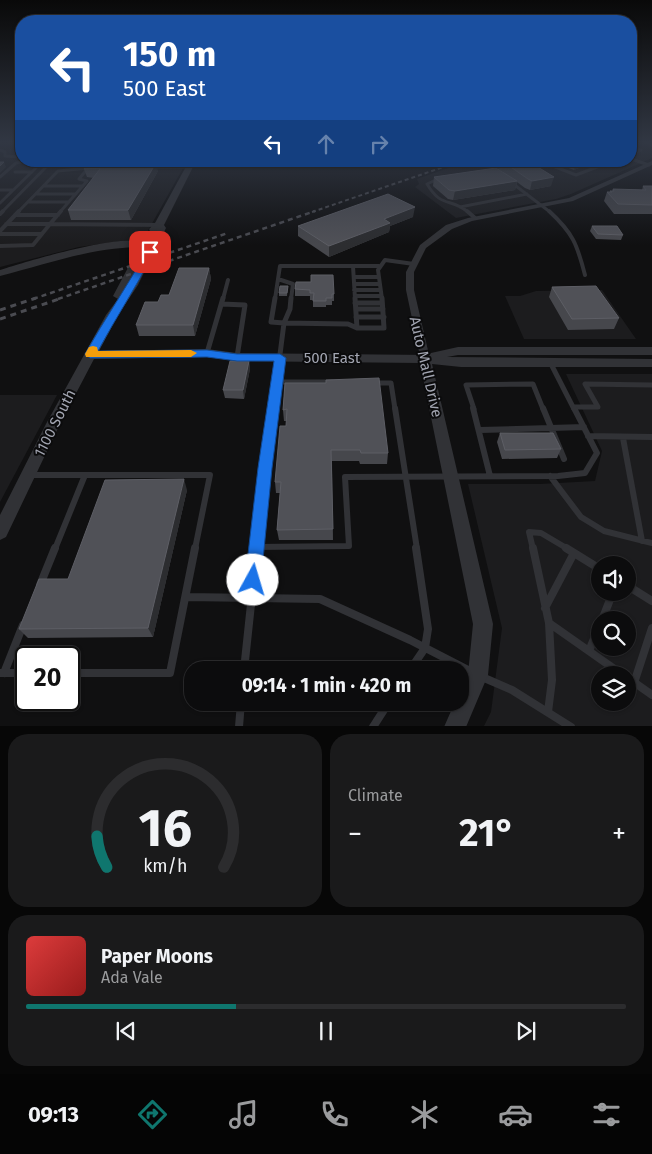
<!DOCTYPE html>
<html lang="en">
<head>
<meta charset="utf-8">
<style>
  body { margin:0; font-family:"Fira Sans",sans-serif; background:#1a1a1b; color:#f1f3f6; height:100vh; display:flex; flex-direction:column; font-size:19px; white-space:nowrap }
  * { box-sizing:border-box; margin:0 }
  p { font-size:16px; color:#9a9b9d }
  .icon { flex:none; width:28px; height:28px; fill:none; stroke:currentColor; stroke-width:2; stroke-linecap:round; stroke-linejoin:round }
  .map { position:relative; height:726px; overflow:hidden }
  .panel { display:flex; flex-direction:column; gap:8px; padding:8px; background:#070707; flex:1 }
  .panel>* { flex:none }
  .guide { position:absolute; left:15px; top:15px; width:622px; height:152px; border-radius:20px; box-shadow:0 1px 4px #0004,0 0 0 1px #2c2c2e; background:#1a4fa0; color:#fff; overflow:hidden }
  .fabs { position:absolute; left:591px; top:556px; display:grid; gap:10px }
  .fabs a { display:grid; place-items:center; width:45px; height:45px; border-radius:50%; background:#0c0c0d; box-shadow:0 1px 4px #0004,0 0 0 1px #2c2c2e; font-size:25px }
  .speed { position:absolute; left:15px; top:646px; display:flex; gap:10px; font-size:25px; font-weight:700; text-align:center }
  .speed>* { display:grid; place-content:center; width:65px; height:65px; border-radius:50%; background:#0c0c0d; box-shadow:0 1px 4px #0004,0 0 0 1px #2c2c2e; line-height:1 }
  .speed .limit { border:2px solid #111; border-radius:8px; background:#fff; color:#111 }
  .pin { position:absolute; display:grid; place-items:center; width:42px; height:42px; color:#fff; margin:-21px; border-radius:10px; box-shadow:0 2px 8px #0006 }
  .me { position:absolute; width:55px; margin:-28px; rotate:6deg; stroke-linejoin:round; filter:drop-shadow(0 0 4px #0008) }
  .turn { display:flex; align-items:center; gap:18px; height:105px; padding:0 25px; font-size:22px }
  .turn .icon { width:65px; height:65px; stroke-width:2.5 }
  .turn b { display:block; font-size:35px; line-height:42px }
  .lanes { display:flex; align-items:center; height:48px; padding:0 25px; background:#0003; justify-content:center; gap:25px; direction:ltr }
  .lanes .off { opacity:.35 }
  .big { font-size:38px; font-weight:700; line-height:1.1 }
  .panel .tile { flex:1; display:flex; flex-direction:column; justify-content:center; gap:8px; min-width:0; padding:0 18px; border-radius:20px; background:#1a1a1b }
  .panel .dial { align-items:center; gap:0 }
  .dial svg { height:130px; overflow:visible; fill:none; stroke:#2c2c2e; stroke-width:7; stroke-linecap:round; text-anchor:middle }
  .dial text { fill:#f1f3f6; stroke:none }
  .song { display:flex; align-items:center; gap:15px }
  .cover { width:60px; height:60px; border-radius:8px; background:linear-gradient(135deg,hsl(0 70% 55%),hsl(0 70% 35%)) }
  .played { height:5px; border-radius:2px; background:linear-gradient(90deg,#0f766e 35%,#2c2c2e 35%) }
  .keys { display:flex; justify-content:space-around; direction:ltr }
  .heat { display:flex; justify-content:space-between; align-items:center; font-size:28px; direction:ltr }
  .panel .tiles { flex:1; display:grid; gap:8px; grid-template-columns:1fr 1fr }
  .tile:last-child { grid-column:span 2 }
  .trip { position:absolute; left:184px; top:661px; width:285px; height:50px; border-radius:20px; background:#0c0c0d; box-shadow:0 1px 4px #0004,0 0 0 1px #2c2c2e; font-weight:700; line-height:50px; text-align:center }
  .tabs { display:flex; height:80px; justify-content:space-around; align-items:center; background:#050505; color:#9a9b9d }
  .tabs .icon { width:35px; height:35px }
  .tabs .on { color:#0f766e }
  .tabs b { font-size:22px; color:#f1f3f6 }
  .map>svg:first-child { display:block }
  .built { fill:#1c1c1e; fill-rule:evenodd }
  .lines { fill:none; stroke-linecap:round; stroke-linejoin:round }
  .service-far4 { stroke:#313236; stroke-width:3 }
  .service-far3 { stroke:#313236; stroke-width:4 }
  .service-far2 { stroke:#313236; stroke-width:5 }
  .service-far1 { stroke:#313236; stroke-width:6 }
  .service { stroke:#313236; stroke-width:8 }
  .minor { fill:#313236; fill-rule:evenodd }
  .tertiary { fill:#313236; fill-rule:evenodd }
  .rail-far2 { stroke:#4a4b51; stroke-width:2; stroke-dasharray:4 3; stroke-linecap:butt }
  .rail-far1 { stroke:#4a4b51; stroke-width:2.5; stroke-dasharray:5 4; stroke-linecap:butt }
  .rail { stroke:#4a4b51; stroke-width:3; stroke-dasharray:6 5; stroke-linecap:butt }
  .wall { fill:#46474c }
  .shaded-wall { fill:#2c2d30 }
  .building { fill:#505157; stroke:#5d5e65 }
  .route { fill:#1a73e8; stroke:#114b97 }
  .slow { fill:#f59e0b }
  .labels { text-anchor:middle; stroke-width:4; stroke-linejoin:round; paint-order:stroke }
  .street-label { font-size:15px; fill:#a2a5b1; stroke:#0b0b0c }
</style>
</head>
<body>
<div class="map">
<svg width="652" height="727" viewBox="0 0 652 727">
  <rect width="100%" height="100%" fill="#101011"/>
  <path class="built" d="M0,143H21V161H187L145,236L142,238L79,247L0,267Z
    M631,143H652V158L571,194L556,199L456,218L415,187L419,184L417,179L468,161H631Z
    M602,290L636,339H524L505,296H520L536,291Z
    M566,374H652V726H484L491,712L502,628L468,484H540L595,481L602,451ZM600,565H628V592H600ZM600,620H628V648H600ZM600,675H628V702H600Z
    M0,395H57L0,502Z"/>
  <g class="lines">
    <path class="service-far4" d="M647,143L652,145
      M631,147L641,150L631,154
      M0,150L5,152V156L21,157
      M631,159L649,165
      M540,161L576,175L613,161
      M152,167H190
      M15,172H32
      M0,177L16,163L26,161
      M438,179L427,184C442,209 450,197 468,212
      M512,183L550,212
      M44,186H83
      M0,190H13
      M36,194H76
      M28,202H69
      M0,203L43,161
      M460,207L527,194
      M2,212L52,161
      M18,212L58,171L89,168
      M60,212L87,181L79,179L88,168"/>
    <path class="service-far3" d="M61,211L50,224L159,225
      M467,211L475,218
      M549,211C573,233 577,244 585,275
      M0,214L3,211
      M15,215H58
      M6,224H50
      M0,231L19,211
      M0,234H41
      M0,246L33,245L50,224
      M353,266L355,299
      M354,277H379
      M278,279L293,284L291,299
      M278,279L280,266H379
      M354,284H380
      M354,290H380
      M355,296H381
      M223,299L228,280
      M275,299L278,279
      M382,299L378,270L385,260L414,264"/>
    <path class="service-far2" d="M275,298L271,322L284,323L290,309L291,298
      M355,298L357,328
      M355,303H382
      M222,304L245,305L237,357
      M356,309H383
      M356,317H384
      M207,353L223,298
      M551,364L574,409
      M277,382H332
      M375,383H391L395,409
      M574,407H598L585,384L652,385
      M273,409L284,323L348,324L357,328H384L382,298
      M474,409L466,385L533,384L543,409"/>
    <path class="service-far1" d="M395,408L417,549
      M473,408L490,476
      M543,408L564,459
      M480,430L584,427
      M588,436L652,437
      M623,438L642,541
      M29,475H210L195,549
      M550,476L581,517L604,531L652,543
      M257,547L349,546L345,477L558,476L585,473L597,453L574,408
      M55,549L85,475
      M257,549L273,408
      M533,549L529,532L541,533L568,549"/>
    <path class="service" d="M533,548L549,623L623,675
      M566,548L600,569
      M40,585L55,548
      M628,586L652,601
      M186,597L320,599L410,640L474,673
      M545,608L574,553
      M602,620L613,592
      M589,651L600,624
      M244,670L257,548
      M410,670L425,648L428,629L416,548
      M0,673H26
      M4,673L23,625
      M69,673H170L195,548
      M482,677L512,690L571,727
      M628,678L652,695
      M634,683L652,628
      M548,712L552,680L549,623
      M239,727L241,702
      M373,727L389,702"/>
    <path class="minor" d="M652,161V165L573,201L472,221L452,229L426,248L414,272V290L430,359L425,362L421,361L406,290V272L420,245L446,225L468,218L569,198Z"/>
    <path class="tertiary" d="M189,161H196L164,225L166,228L138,285L118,315L99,351L207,349L237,353L429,355L431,353L458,347H652V355H458L447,357L652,359V367H461L432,364L493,624L488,675L466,727H444L455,702H460V691L468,674L473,624L420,363L237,361L207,357L94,359L60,424L6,537L0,540V515L46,424L106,315L118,299L113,296L139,247C90,248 47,264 0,276V270C25,262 129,230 149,244L156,231H150L149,229L155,223Z"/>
    <path class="rail-far2" d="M312,212L461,161"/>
    <path class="rail-far1" d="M33,299L228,233
      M58,299L315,211"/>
    <path class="rail" d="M0,310L36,298
      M0,319L62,298"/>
  </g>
  <path class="wall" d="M500,161H528L551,186L530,190L525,188L517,182L515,190L453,200L448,199L433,186L434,177L503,172L498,169Z
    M550,161H596L574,170Z
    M84,169L158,171L131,220H71L68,210L94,178L87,177Z
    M643,186H652V214H614L604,201L607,192H610V191H612L613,189L642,190Z
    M413,217L390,226L389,232L329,257L298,236V226Z
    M592,226L623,235L621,240L596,239L590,231Z
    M209,268L211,279L195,336H139L136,325L158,302Z
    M296,282L334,294V301H332V305H326V307H313V300H310V296H295V289Z
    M288,286L287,296H279V293Z
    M552,287L619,318L614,329L568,330L549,297Z
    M249,361L250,369L244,399L225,398L223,390Z
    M285,383L388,453L387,464H360L359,461H332L333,540H279L277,530L280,493H276L275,482L286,426L287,421H284L283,410Z
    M500,433L561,449L557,458L502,459L497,442Z
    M187,490L153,637L28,638L19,629L68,579Z"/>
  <path class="shaded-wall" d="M578,161H596L574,170L576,162Z
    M4,162L6,167L0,173V166Z
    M156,163L158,171L131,220L128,210Z
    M554,177L551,186L530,190L532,181Z
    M517,181L515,190L453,200L455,191Z
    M415,207L413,217L390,226L389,232L329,257V246L384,219Z
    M209,268L211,279L195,336L193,325Z
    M249,361L250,369L244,399L243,390Z
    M184,479L187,490L153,637L148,628Z"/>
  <path class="building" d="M502,161H528L554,177L532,181L528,179Z
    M0,162H4L0,166Z
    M89,163H156L128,210H68L100,169H84Z
    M496,168L517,181L455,191L449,190L434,177Z
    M643,186H652V205L618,204L607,192H612L610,191H614L613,189L646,190Z
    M388,194L415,207L384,219L390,223L329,246L298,226Z
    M592,226H617L623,235L598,234Z
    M179,268H209L193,325H136L145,302H158L161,295H169Z
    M311,275H333L334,294H332V298H326V301H313L314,293H310V290L295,289L296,282H311Z
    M280,286H288L287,293H279Z
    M596,286L619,318L572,319L552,287Z
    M230,361H249L243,390H223Z
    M379,378L388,453H361L360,450H331L333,529L277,530L281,482H275L280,426H286L287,409L283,410L285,383H326V380Z
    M500,433H553L561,449L505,450Z
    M184,479L148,628L19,629L39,579H68L105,480Z"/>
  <linearGradient id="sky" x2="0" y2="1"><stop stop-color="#090909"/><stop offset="0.58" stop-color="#313743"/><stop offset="1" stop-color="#313743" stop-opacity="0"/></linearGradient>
  <rect width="652" height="245" fill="url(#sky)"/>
  <path class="route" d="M150,249L154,252C137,286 116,317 98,351L207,350L237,354H280L286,358L272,468L261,580L259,586L253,588L247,586L245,580L258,468L274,361H237L207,357L90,358L85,354C104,320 127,287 146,252Z"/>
  <path class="slow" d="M93,346L97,347L98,351L191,350L197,353L191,357H86L85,354L89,347Z"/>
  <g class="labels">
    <g class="street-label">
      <text x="332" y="363">500 East</text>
      <text transform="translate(426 367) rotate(77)" y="5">Auto Mall Drive</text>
      <text transform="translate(55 423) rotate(-63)" y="5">1100 South</text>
    </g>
  </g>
</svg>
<div class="fabs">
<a><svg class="icon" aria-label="sound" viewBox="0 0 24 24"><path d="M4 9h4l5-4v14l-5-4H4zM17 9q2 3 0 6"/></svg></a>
<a><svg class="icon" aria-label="search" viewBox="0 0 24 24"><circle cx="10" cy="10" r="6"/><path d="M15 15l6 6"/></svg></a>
<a><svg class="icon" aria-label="layers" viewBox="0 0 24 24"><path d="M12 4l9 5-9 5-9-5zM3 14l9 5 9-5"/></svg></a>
</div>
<div class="speed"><div class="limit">20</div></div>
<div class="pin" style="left:150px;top:252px;background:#d93025"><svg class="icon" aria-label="arrive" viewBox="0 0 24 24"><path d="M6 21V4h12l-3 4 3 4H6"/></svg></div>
<svg class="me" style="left:253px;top:580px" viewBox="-20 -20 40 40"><circle r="19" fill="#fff"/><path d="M0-13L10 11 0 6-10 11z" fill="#1a73e8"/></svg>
<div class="trip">09:14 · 1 min · 420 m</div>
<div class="guide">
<div class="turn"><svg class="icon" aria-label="left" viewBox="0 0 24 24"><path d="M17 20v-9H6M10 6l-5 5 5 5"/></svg><div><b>150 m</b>500 East</div></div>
<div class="lanes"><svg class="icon" aria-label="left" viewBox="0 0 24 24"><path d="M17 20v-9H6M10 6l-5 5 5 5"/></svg><svg class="icon off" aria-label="ahead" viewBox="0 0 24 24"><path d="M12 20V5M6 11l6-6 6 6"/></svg><svg class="icon off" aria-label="right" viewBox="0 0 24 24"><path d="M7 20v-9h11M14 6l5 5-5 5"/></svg></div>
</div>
</div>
<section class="panel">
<div class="tiles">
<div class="tile dial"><svg viewBox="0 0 100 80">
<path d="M14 69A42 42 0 1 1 86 69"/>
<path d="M14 69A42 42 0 0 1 8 50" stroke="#0f766e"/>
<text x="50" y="56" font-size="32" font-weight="700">16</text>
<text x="50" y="72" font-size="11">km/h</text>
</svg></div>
<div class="tile"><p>Climate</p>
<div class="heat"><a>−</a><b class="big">21°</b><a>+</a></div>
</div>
<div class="tile">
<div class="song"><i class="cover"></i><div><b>Paper Moons</b><p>Ada Vale</p></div></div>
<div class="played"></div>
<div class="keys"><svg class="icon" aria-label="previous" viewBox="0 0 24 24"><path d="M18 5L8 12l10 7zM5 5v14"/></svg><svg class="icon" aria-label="pause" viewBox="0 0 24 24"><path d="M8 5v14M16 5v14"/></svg><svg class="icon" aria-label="next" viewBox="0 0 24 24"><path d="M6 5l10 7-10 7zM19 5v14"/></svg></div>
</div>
</div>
</section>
<nav class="tabs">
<b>09:13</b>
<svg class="icon on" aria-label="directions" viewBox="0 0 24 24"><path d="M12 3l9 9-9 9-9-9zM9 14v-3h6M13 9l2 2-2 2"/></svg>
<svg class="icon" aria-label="music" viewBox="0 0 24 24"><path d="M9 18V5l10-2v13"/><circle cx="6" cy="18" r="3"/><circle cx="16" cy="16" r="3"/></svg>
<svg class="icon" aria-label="phone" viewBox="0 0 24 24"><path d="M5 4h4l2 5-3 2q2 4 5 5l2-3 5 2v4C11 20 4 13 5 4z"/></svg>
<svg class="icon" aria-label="climate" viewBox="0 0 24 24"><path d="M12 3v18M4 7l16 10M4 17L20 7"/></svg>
<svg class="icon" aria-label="car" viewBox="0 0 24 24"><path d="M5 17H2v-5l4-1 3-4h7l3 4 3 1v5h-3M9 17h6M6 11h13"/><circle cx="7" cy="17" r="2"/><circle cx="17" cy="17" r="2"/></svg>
<svg class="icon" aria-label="filters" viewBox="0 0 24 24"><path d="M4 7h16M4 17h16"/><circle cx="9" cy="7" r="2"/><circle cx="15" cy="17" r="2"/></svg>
</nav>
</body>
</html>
